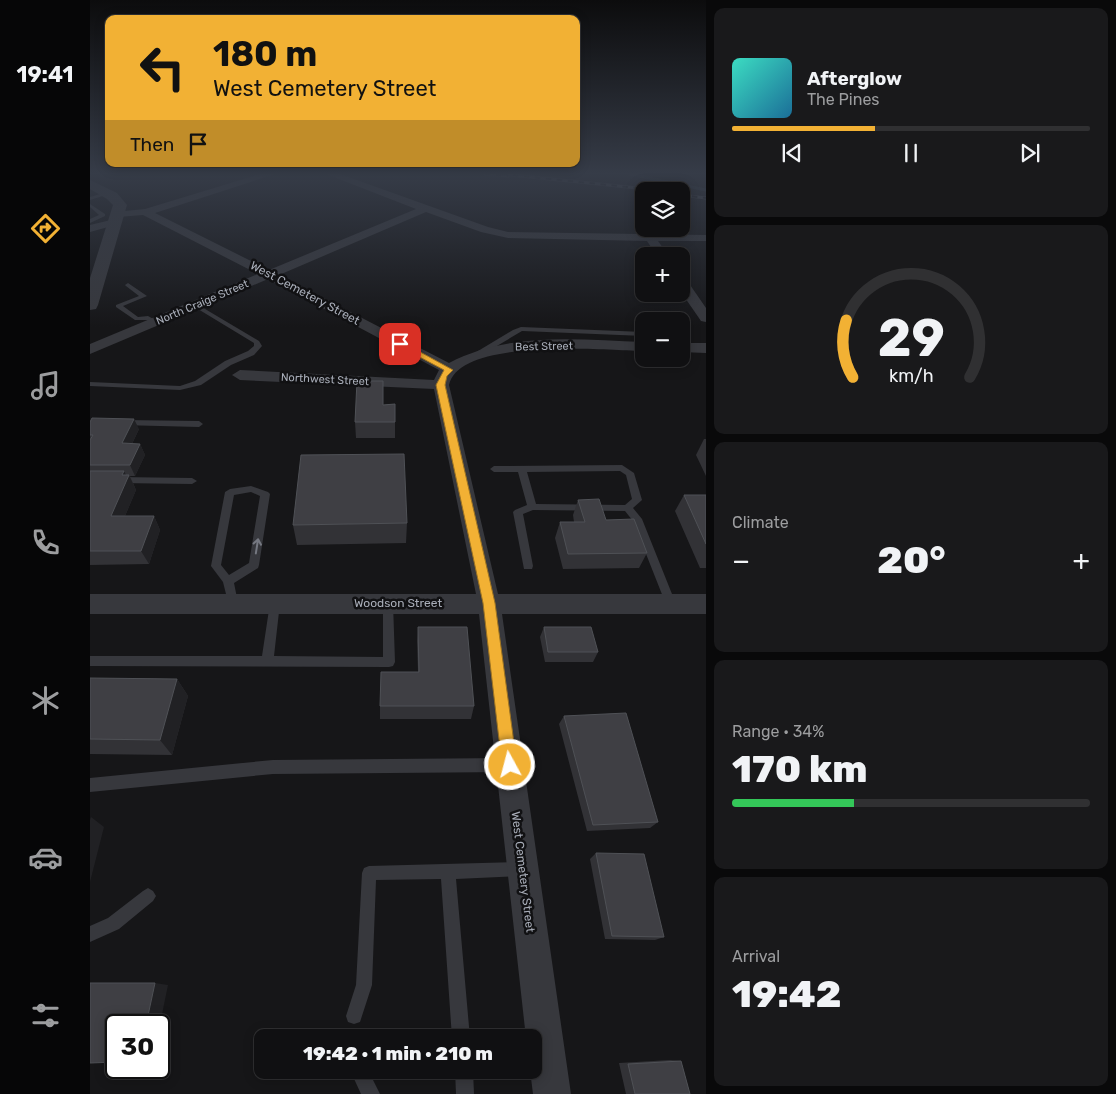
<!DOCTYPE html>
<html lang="en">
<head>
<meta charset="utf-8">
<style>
  body { margin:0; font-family:Rubik,sans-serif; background:#19191b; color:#f1f3f6; height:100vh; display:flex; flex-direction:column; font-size:19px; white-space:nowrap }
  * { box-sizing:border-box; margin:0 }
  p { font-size:16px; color:#9c9d9f }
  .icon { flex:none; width:28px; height:28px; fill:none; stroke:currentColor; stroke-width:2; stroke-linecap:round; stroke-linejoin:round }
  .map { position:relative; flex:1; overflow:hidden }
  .drawer { display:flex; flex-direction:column; gap:8px; padding:8px; background:#09090a; width:410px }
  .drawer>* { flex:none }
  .guide { position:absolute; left:15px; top:15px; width:475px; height:152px; border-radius:10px; box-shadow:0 2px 12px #0003,0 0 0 1px #303032; background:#f2b134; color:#111; overflow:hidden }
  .tools { position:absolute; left:545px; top:182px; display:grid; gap:10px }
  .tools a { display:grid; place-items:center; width:55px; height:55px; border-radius:10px; background:#101012; box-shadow:0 2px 12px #0003,0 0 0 1px #303032; font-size:25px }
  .speed { position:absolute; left:15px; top:1014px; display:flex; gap:10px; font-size:25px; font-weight:700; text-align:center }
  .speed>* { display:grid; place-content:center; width:65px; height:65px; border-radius:50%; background:#101012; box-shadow:0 2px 12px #0003,0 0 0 1px #303032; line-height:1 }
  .speed .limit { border:2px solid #111; border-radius:8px; background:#fff; color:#111 }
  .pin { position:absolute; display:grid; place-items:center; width:42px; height:42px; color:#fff; margin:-21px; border-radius:10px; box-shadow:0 2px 8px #0006 }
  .me { position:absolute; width:55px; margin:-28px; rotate:353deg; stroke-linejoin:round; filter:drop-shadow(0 0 4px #0008) }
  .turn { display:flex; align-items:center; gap:18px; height:105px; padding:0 25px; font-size:22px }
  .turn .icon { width:65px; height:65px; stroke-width:2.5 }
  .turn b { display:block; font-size:35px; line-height:42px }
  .then { display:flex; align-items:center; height:48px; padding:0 25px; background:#0003; gap:10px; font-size:19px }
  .big { font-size:38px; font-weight:800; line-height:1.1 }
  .drawer .widget { flex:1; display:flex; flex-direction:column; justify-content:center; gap:8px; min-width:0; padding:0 18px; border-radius:10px; background:#19191b }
  .drawer .dial { align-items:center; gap:0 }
  .dial svg { height:130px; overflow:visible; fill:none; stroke:#303032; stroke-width:7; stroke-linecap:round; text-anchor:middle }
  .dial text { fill:#f1f3f6; stroke:none }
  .song { display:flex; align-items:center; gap:15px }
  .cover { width:60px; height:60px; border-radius:8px; background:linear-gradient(135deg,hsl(170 70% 55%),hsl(200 70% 35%)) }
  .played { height:5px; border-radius:2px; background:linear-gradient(90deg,#f2b134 40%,#303032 40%) }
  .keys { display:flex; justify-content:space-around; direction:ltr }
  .heat { display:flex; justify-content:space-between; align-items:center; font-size:28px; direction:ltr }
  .charge { height:8px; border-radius:4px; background:linear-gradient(90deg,#34c759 34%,#303032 0) }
  .trip { position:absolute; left:164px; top:1029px; width:288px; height:50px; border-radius:10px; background:#101012; box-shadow:0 2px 12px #0003,0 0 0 1px #303032; font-weight:800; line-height:50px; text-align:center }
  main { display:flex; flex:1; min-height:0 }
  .tab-bar { display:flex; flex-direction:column; width:90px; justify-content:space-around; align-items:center; background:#060607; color:#9c9d9f }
  .tab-bar .icon { width:35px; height:35px }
  .tab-bar .selected { color:#f2b134 }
  .tab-bar b { font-size:22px; color:#f1f3f6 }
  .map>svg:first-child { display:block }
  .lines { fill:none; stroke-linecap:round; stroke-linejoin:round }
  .stream { stroke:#2c353c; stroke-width:3 }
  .service { fill:#37383d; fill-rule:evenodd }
  .minor { fill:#37383d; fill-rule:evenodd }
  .tertiary { fill:#37383d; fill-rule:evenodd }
  .rail-casing { stroke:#4a4c52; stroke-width:3 }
  .rail { stroke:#111113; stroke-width:2; stroke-dasharray:5.5; stroke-linecap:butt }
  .wall { fill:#323236 }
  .shaded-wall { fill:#212124 }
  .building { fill:#3f3f44; stroke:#4f5156 }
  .oneway { stroke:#757881 }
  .route { fill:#f2b134; stroke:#9d7322 }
  .labels { text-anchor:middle; stroke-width:5; stroke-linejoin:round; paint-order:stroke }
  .far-street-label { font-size:11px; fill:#a8adb8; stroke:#111113 }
  .street-label { font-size:12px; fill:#a8adb8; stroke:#111113 }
</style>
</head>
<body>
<main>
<nav class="tab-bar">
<b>19:41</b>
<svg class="icon selected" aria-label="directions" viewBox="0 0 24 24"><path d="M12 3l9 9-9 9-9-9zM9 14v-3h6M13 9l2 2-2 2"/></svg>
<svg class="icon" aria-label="music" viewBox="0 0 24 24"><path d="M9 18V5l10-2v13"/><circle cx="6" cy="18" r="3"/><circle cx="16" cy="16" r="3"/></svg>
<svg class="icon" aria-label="phone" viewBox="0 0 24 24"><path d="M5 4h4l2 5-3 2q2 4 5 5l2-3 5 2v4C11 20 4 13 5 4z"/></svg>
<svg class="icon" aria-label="climate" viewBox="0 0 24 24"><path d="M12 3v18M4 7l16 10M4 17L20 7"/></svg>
<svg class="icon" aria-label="car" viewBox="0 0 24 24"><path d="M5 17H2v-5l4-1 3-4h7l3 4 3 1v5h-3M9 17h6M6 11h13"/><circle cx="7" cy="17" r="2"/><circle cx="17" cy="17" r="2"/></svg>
<svg class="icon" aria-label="filters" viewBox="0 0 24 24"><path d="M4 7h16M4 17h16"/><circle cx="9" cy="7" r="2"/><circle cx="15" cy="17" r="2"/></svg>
</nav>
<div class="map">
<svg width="616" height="1094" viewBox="0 0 616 1094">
  <rect width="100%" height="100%" fill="#161618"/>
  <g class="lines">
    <path class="stream" d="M540,174L616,190"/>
    <path class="service" d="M17,192L19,194L0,200V197Z
      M0,204L15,214V216L0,223V219L9,215L0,207Z
      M38,283L57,296L33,306L48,317L58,316L67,321V323H63L57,320H45L26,307V305L49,296L36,286L35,285Z
      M105,303L169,341L172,346L164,355L141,365L111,385L90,390L0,386V382L90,386L105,381L135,361L158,351L164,346V343L103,306L102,305Z
      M431,327L554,332V336L432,331L390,356L383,354L423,330Z
      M33,420L109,421L113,424L109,427L30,425L29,423Z
      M532,465L544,473L552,500L543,508L552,519L586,604L585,607L581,608L577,607L543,521L535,511L443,510L433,514L443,566L442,569H434L423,512L425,510L437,505L428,472H404L400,469L404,466ZM530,471L536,475L542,499L535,505L446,504L437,472Z
      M28,477L102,478L107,481L102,484L28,483L23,480Z
      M161,486L178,492L180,494L169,565L168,568L144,583L148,603L147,606L143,607L139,606L133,582L121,566L135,492L140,489ZM161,492L170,496L159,563L139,575L131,565L144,495Z
      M185,599L189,600L190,603L184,656L293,657V603L294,600L298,599L302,600L303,603L305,662L303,666L299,667L0,666V656H172L180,603L181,600Z
      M418,758L423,760L425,765L423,770L418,772L183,774L0,792V778L183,760Z
      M429,862L434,864L436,869L434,874L429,876L366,879L380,1038H362L351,879L286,880L282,985L270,1022L264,1024L258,1022L256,1016L266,985L272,873L274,868L279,866Z
      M58,888L63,891L66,896L63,901L29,929L0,942V926L18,918L53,891Z
      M260,1070H278L290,1094H271Z
      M365,1070H383L384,1094H366Z"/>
    <path class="minor" d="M170,174H185L65,213L179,270L326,209L236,174H250L398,227L418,232L616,235V241H568L579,256H567L557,241L418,238L391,232L336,212L189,275L359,363C420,331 488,340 554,342V351C516,350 369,337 359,385L408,594H616V614H412L481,1094H443L440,1070H442V1038H436L389,614H0V594H386L344,389L150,380L142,375L150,370L344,380L349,370L178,279L0,354V344L168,274L53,215L28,217L23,214L24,212L55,209Z
      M25,219L31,222L29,224L0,232V225Z
      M591,278L596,279L616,308V322L611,321L591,292Z
      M591,343H616V353L591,352Z"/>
    <path class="tertiary" d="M0,180L27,193L37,205L8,305L6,309L0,310V278L23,205L17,199L0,189Z"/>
    <defs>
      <path id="rail" d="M395,174L418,176
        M412,174L577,191
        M591,195L616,198"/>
    </defs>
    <use href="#rail" class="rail-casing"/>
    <use href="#rail" class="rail"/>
  </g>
  <path class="wall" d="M305,404V438H266L265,422L293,405Z
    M0,422L49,429L42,444H50L55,455L45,476H40L46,490L35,516H64L70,530L59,564L0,565Z
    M614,439H616V476L606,455Z
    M594,495H616V568H610L585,511Z
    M488,500L557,553L549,568L473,569L465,538L470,522H484L483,515Z
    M317,523L316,543L207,545L203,525Z
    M328,627L384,706L381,719H290V706L328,672L327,641Z
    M454,627L508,652L503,662H455L450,637Z
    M0,678L87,679L98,696L82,755L0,754Z
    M474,716L568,822L560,828L497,831L469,724Z
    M506,853L574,937L565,940L515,939L500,859Z
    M580,1060L591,1061L600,1094H536L529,1063Z"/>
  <path class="shaded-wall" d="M44,419L49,429L37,454L32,443Z
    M50,444L55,455L45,476L40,465Z
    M34,471L38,479L39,475L46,490L29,530L21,516L32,475Z
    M64,516L70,530L59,564L51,551Z
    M87,679L98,696L82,755L70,740Z
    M1,817L14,827L0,882V820Z
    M65,983L78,985L69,1029V1025H56Z"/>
  <path class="building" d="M267,381H293V405L305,404V422H265Z
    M2,418L44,419L32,443L50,444L40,465H0V440L3,435H0V422Z
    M314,454L317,523L203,525L211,455Z
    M0,471H34L32,475H39L21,516H64L51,551H0Z
    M594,495H616V544Z
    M509,499L516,520L544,519L557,553L478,554L470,522H495L488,500Z
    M328,627H377L384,706H290L291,672H329Z
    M454,627H501L508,652H458Z
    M0,678L87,679L70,740L0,739Z
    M536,713L568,822L503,825L474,716Z
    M506,853L554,854L574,937L522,936Z
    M0,983H65L56,1025H26V1062L0,1063Z
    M591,1061L600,1094H545L538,1064Z"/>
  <defs><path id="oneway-shaft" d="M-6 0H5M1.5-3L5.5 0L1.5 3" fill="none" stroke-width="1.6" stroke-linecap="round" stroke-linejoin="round" transform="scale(1.25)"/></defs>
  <use class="oneway" href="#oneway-shaft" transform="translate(167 546) rotate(-81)"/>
  <linearGradient id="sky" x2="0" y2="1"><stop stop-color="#0c0c0d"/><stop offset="0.53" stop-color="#363c48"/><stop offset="1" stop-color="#363c48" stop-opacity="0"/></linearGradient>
  <rect width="616" height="327" fill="url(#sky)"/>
  <path class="route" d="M307,342H312L363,370L357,376L355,385L405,603L427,765L425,771L420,773L414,771L412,765L393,603L346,385L354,370L307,345Z"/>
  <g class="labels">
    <g class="far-street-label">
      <text transform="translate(112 302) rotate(-23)" y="4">North Craige Street</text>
      <text transform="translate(454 346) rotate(-1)" y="4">Best Street</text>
      <text transform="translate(235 379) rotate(3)" y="4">Northwest Street</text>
    </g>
    <g class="street-label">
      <text transform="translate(215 293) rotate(28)" y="4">West Cemetery Street</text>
      <text x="308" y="607">Woodson Street</text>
      <text transform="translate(433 872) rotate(83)" y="4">West Cemetery Street</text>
    </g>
  </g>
</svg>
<div class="tools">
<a><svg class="icon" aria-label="layers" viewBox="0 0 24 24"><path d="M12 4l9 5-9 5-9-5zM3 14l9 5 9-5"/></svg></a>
<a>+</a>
<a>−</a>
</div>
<div class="speed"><div class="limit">30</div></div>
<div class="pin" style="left:310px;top:344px;background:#d93025"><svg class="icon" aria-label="arrive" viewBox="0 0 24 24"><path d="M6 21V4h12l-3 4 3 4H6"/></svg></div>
<svg class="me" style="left:420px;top:765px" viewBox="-20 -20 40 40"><circle r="17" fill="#f2b134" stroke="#fff" stroke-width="3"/><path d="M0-11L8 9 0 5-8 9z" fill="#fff"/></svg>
<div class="trip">19:42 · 1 min · 210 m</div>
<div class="guide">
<div class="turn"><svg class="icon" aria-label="left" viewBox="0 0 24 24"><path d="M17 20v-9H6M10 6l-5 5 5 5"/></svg><div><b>180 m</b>West Cemetery Street</div></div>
<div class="then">Then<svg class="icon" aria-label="arrive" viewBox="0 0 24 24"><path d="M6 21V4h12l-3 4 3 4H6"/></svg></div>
</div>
</div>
<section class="drawer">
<div class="widget">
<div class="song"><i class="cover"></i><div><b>Afterglow</b><p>The Pines</p></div></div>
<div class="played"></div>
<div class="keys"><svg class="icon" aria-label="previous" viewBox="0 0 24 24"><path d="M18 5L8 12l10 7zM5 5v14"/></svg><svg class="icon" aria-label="pause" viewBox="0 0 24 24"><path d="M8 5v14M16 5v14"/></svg><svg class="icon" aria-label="next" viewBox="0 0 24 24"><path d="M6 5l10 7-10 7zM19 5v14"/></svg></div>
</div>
<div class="widget dial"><svg viewBox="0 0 100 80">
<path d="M14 69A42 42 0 1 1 86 69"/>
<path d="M14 69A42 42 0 0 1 10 34" stroke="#f2b134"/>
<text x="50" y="56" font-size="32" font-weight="700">29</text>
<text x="50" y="72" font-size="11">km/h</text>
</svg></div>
<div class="widget"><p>Climate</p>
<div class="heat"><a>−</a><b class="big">20°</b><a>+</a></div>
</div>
<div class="widget"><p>Range · 34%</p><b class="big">170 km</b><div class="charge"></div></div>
<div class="widget"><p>Arrival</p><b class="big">19:42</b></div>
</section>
</main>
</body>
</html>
